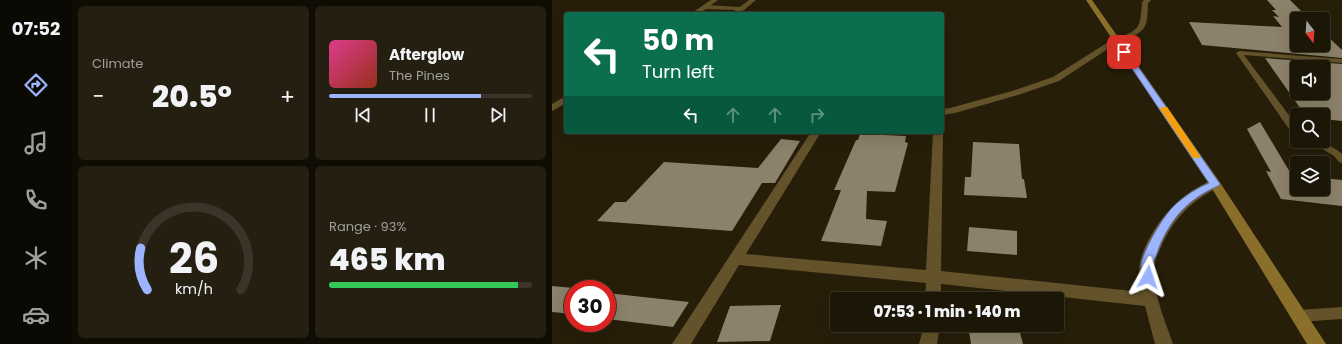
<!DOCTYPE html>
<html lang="en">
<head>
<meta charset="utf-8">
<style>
  body { margin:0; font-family:Poppins,sans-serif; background:#251f11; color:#f1f3f6; height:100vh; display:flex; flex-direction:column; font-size:15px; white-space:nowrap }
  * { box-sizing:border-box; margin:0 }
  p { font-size:13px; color:#a09f9b }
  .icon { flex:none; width:22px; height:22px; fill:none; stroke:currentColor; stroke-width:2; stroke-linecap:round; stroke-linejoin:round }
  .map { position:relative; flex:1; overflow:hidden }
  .panel { display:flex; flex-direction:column; gap:6px; padding:6px; background:#0f0c04; width:480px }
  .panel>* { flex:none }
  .hud { position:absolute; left:12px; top:12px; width:380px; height:122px; border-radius:4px; box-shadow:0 4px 16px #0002,0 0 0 1px #3a3528; background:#0b6e4f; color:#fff; overflow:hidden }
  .needle { width:26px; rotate:163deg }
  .tools { position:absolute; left:738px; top:12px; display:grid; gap:8px }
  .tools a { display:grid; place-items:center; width:40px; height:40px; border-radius:4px; background:#1c1607; box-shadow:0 4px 16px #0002,0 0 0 1px #3a3528; font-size:20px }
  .speed { position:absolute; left:12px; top:280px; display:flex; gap:8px; font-size:20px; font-weight:700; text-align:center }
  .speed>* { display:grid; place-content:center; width:52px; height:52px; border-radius:50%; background:#1c1607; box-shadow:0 4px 16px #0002,0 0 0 1px #3a3528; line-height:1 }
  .speed .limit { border:6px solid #d22; background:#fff; color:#111 }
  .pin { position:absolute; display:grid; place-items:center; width:34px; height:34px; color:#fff; margin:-17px; border-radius:8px; box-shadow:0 2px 6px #0006 }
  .me { position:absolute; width:44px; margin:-22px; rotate:5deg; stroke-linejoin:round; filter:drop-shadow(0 0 3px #0008) }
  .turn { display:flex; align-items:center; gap:14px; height:84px; padding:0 12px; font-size:18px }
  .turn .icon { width:52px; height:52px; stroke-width:2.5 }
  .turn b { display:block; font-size:28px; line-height:34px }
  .lanes { display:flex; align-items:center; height:38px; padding:0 12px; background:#0003; justify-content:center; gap:20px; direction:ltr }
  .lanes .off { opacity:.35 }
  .big { font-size:30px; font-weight:800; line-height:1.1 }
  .panel .card { flex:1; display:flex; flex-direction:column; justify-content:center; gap:6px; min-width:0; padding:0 14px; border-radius:6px; background:#251f11 }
  .panel .dial { align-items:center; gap:0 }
  .dial svg { height:104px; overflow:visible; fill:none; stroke:#3a3528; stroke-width:7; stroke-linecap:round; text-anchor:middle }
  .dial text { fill:#f1f3f6; stroke:none }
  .song { display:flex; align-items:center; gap:12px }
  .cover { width:48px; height:48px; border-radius:6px; background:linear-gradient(135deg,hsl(330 70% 55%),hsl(10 70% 35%)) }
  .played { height:4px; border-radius:2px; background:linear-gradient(90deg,#9cb4fd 75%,#3a3528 75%) }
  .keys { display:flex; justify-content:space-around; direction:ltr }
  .heat { display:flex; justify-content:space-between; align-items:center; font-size:22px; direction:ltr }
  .charge { height:6px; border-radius:3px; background:linear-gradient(90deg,#34c759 93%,#3a3528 0) }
  .panel .tiles { flex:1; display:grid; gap:6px; grid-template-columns:repeat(2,1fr) }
  .trip { position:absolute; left:278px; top:292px; width:234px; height:40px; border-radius:4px; background:#1c1607; box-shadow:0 4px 16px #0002,0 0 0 1px #3a3528; font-weight:800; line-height:40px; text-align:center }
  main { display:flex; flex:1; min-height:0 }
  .tab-bar { display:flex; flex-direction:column; width:72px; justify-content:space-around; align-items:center; background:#0b0903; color:#a09f9b }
  .tab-bar .icon { width:28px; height:28px }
  .tab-bar .on { color:#9cb4fd }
  .tab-bar b { font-size:18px; color:#f1f3f6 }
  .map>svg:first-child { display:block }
  .building { fill:#8c826b; fill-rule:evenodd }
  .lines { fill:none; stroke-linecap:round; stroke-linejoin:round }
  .lane { fill:#63522a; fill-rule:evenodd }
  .street { fill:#63522a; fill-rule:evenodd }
  .secondary { fill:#896f29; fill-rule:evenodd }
  .route { fill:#9cb4fd; stroke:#6575a4 }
  .slow { fill:#f59e0b }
</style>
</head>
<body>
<main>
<nav class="tab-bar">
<b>07:52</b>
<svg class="icon on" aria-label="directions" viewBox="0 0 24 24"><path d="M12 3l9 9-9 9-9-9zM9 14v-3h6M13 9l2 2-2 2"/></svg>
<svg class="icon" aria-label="music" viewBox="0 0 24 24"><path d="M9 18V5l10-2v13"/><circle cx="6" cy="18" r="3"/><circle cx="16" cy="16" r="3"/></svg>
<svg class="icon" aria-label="phone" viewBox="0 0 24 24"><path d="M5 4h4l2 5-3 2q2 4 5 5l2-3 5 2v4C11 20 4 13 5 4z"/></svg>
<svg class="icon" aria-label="climate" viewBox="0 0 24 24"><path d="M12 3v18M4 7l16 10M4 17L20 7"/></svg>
<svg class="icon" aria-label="car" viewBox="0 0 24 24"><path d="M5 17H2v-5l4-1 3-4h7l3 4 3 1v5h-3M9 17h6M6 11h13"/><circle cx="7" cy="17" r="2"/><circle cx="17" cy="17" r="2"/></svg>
</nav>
<section class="panel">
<div class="tiles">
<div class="card"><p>Climate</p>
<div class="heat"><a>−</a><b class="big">20.5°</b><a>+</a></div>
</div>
<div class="card">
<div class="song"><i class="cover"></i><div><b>Afterglow</b><p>The Pines</p></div></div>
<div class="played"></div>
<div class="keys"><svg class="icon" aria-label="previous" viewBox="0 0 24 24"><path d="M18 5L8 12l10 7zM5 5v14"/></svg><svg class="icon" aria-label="pause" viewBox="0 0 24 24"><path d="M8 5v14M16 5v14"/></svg><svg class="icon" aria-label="next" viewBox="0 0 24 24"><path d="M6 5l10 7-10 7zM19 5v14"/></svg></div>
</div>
<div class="card dial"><svg viewBox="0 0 100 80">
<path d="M14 69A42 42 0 1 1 86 69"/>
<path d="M14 69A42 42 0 0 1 9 37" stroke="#9cb4fd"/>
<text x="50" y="56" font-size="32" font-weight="700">26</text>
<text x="50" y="72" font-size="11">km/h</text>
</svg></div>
<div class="card"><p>Range · 93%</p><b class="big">465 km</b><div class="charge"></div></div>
</div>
</section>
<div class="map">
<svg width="790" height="344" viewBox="0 0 790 344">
  <rect width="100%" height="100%" fill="#261e09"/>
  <path class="building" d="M715,0H738L757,19H745V45H771V32L790,50V58L650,45L637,22L730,27L721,16L727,17L720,10H724Z
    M713,58L790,64V121L771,119V115H753ZM745,67H771V93H745Z
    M708,122L739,174L745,175V189H771V178L790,180V206L729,199L714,171L719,172L695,129Z
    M308,134L354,136L353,142L356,143L343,192L315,191L314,219L335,221L329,246L269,241L289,190H282L304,140H306Z
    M229,139L248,141L223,183H210L180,231L45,221L63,202H74L112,162L206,168Z
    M421,142L467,144L470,179H472L475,198L412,195L413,177H419Z
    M417,227L465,231V255L415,251Z
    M0,286L21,288V314L0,312Z
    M55,293L91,297L137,302L121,327L55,319Z
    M229,305L218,341L165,342L178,306Z
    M416,325H466L471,344H419Z"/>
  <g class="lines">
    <path class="lane" d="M197,0H204L192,10L185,14L182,12L183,10L153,9L150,7L153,5L188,7Z
      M592,0H599L596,3C595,22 597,30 577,38C572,40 567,43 562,42V40C588,29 588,30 590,2Z
      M687,51L790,59V63L692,55L745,126V133L737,129L684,53Z
      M758,141H770L788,152L790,154V163L787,162L782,156Z
      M790,307V319L747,322L742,320L740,316L742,312L747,310Z"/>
    <path class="street" d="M159,0H166L147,14H138Z
      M561,39H564L568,41L507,81L466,95L403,113L390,115V109L398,108L460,91L501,77Z
      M14,96V103L0,111V104Z
      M390,130L391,132L389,271L590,292C588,283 586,271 588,262C596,231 622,199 650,185C656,182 661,179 667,181L669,184L667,187C640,200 621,219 609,247C607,252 603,258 603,264C599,290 613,320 621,344H603L593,306L389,284V299H373L374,283L187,265L139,344H120L259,132H269L194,254L374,270L381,132H390Z
      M372,325H388L385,344H367Z"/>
    <path class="secondary" d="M534,0H540L667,181L774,344H755L659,187Z"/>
  </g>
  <path class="route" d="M572,50L575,51L668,184L666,186C636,199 618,219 606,250C605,255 601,260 601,265C600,270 603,275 600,280L596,281L592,280C590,276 589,270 589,265C591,250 612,214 624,204C634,195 645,188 657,183L569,52Z"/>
  <path class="slow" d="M609,107H615L648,156L647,158H641L608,109Z"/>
</svg>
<div class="tools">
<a><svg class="needle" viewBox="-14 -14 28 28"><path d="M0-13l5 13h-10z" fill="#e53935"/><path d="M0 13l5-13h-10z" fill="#a09f9b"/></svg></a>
<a><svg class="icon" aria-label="sound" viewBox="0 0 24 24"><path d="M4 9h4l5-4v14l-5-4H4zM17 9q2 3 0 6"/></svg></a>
<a><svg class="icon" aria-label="search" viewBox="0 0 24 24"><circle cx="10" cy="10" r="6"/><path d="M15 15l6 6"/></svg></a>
<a><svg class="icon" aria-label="layers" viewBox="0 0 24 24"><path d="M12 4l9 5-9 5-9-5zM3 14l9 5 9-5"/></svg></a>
</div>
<div class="speed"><div class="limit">30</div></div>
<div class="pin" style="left:572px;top:52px;background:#d93025"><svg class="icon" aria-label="arrive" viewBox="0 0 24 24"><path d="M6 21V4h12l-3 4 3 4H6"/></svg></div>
<svg class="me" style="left:596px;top:277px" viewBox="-20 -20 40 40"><path d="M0-17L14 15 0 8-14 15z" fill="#9cb4fd" stroke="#fff" stroke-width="4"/></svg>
<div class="trip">07:53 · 1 min · 140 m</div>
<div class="hud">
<div class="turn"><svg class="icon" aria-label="left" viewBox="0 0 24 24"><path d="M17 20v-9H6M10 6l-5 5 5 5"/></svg><div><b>50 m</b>Turn left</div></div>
<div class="lanes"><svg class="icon" aria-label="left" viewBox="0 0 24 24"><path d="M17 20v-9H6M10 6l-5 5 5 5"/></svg><svg class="icon off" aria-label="ahead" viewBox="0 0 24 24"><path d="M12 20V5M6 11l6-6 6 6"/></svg><svg class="icon off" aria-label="ahead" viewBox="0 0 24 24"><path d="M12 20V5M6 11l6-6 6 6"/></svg><svg class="icon off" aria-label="right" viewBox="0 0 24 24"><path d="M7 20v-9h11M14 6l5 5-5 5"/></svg></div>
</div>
</div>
</main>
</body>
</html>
